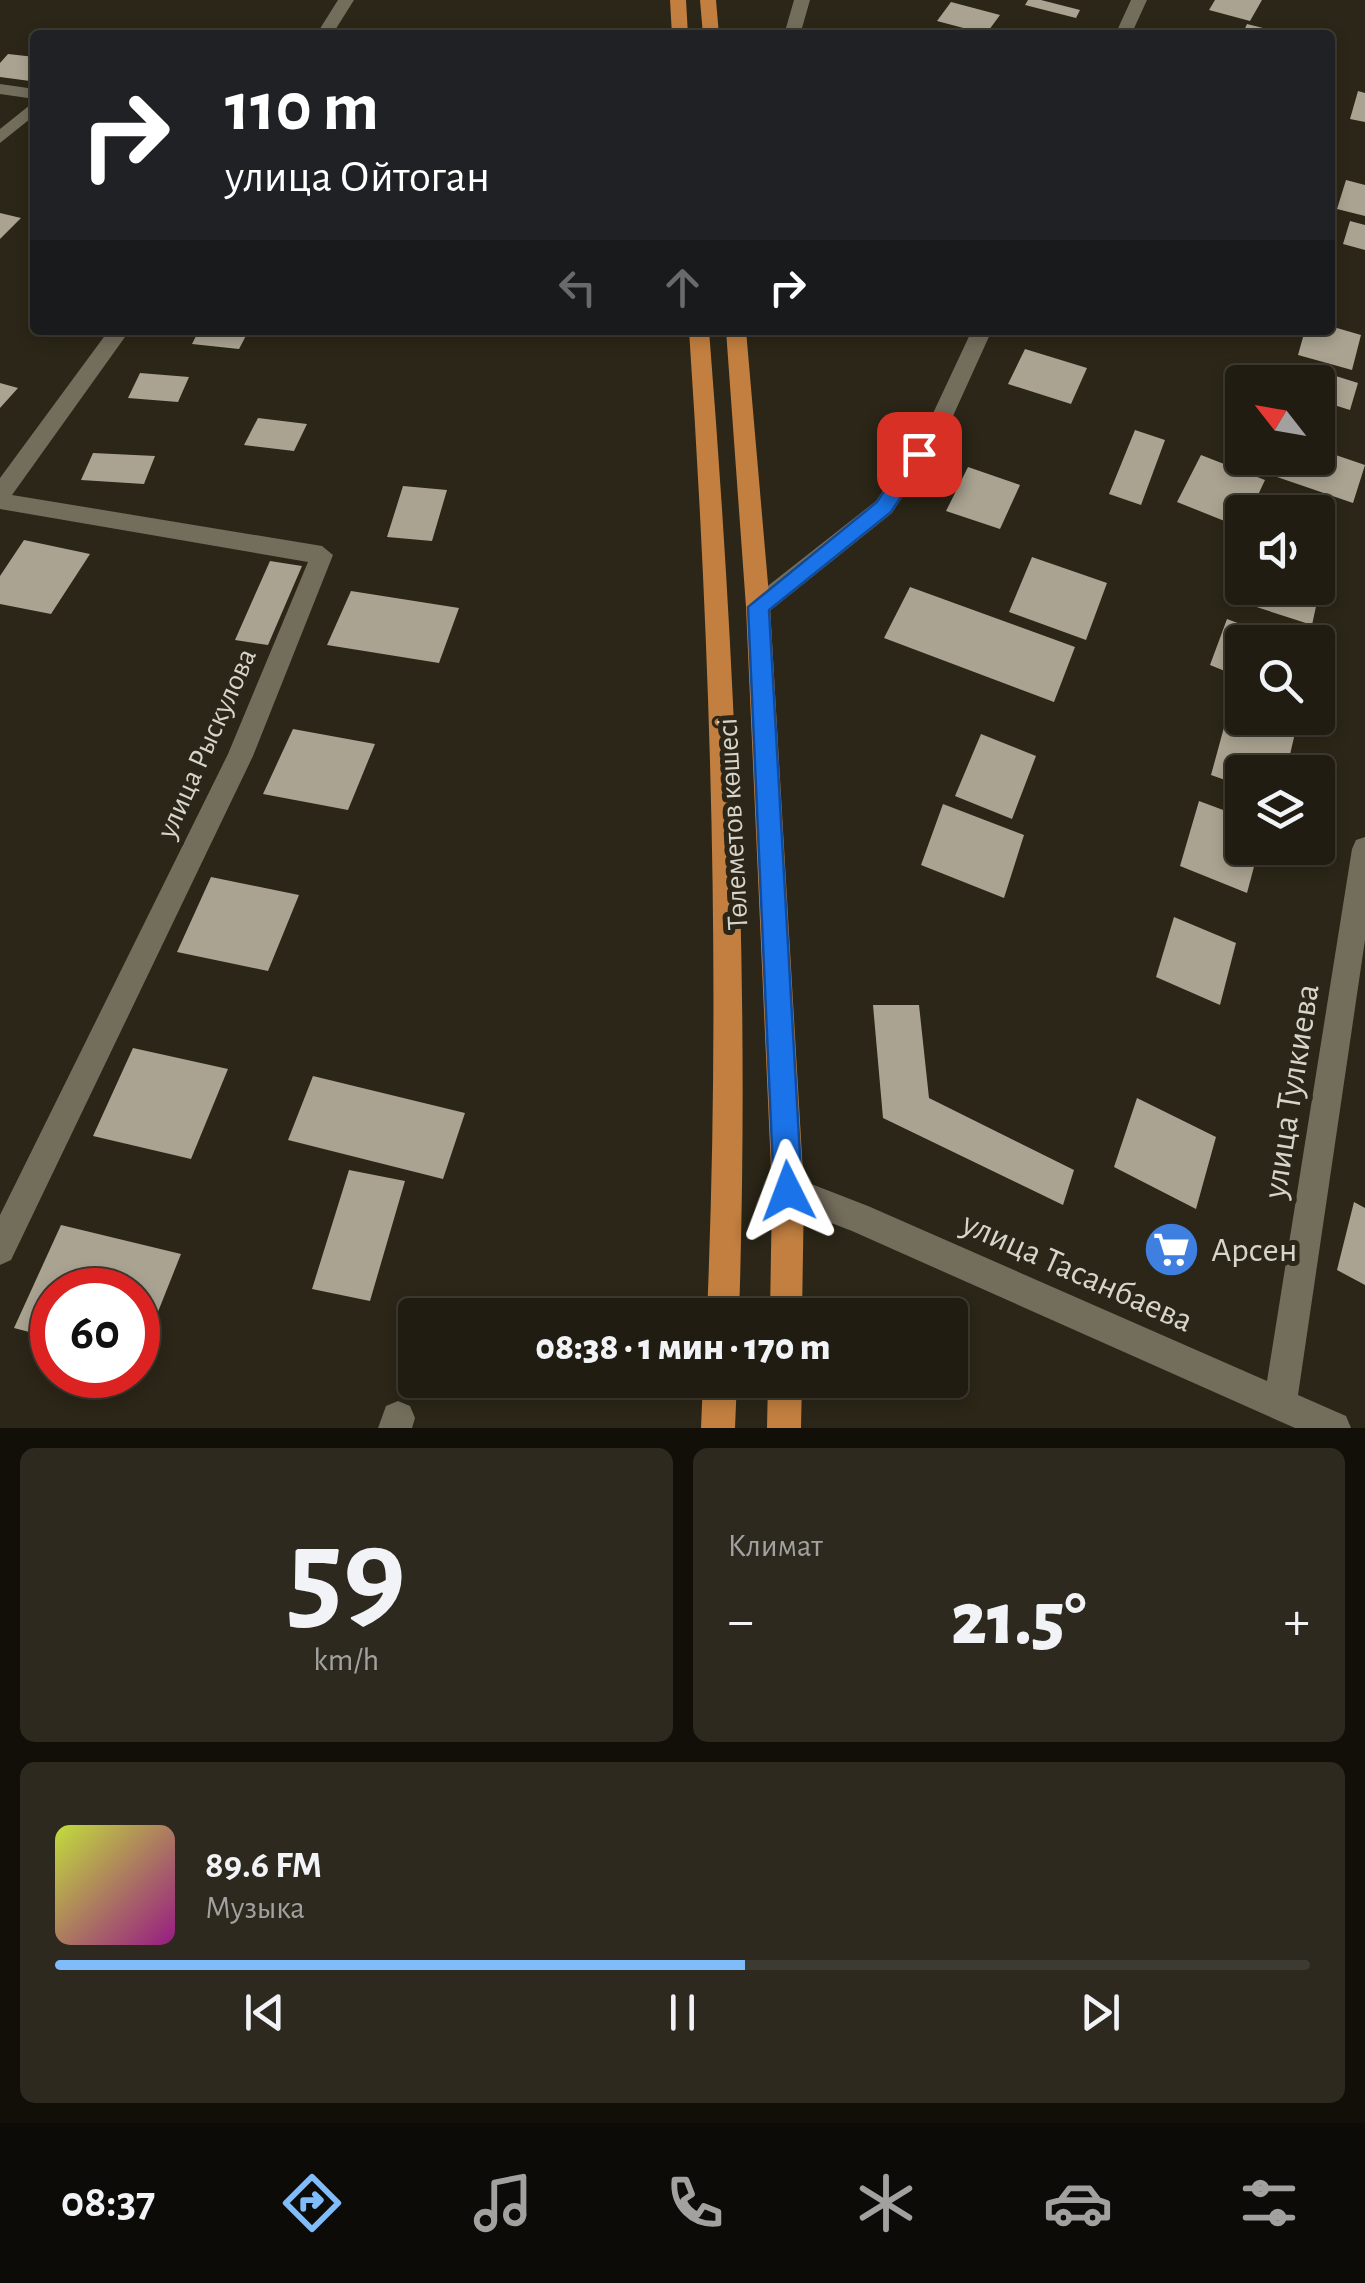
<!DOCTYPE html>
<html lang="ru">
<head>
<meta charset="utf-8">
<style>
  body { margin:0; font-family:"Alegreya Sans",sans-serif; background:#2d291f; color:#f1f3f6; height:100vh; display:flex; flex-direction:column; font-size:38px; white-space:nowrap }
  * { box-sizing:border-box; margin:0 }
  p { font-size:32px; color:#a2a19f }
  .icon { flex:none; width:55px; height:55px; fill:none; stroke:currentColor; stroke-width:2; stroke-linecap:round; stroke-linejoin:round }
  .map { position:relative; height:1428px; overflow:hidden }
  .sheet { display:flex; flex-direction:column; gap:20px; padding:20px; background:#120f09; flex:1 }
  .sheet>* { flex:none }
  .top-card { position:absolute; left:30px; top:30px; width:1305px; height:305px; border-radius:10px; box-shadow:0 5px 15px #0003,0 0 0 2px #3d3a31; background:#202124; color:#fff; overflow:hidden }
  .needle { width:65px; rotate:301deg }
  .buttons { position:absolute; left:1225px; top:365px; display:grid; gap:20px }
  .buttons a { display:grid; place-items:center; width:110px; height:110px; border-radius:10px; background:#201c11; box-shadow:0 5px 15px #0003,0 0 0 2px #3d3a31; font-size:50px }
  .speed { position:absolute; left:30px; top:1268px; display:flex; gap:20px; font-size:50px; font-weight:700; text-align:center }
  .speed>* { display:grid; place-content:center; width:130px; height:130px; border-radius:50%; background:#201c11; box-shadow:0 5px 15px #0003,0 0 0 2px #3d3a31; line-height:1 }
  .speed .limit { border:15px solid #d22; background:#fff; color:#111 }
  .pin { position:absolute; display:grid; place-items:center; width:85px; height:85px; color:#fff; margin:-42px; border-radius:20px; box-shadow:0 5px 15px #0006 }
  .me { position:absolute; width:110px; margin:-55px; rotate:357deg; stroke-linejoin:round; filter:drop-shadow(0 0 8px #0008) }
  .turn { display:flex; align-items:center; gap:35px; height:210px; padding:0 30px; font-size:45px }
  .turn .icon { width:130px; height:130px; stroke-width:2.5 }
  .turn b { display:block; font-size:70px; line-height:85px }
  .lanes { display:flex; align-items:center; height:95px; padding:0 30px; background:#0003; justify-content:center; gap:50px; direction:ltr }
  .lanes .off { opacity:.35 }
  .big { font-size:75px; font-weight:800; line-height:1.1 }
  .sheet .widget { flex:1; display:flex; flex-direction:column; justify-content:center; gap:15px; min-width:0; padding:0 35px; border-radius:15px; background:#2d291f }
  .sheet .dial { align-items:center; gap:0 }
  .dial b { font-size:130px; line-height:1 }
  .song { display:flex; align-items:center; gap:30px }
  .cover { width:120px; height:120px; border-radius:15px; background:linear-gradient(135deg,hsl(70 70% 55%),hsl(310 70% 35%)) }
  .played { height:10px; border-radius:5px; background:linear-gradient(90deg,#81bcfa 55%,#3d3a31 55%) }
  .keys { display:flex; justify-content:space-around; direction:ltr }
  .heat { display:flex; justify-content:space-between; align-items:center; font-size:55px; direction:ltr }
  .sheet .tiles { flex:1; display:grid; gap:20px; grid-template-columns:1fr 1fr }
  .widget:last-child { grid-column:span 2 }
  .trip { position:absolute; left:398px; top:1298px; width:570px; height:100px; border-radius:10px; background:#201c11; box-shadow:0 5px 15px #0003,0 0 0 2px #3d3a31; font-weight:800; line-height:100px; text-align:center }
  .dock { display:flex; height:160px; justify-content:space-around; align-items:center; background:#0d0b07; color:#a2a19f }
  .dock .icon { width:70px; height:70px }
  .dock .active { color:#81bcfa }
  .dock b { font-size:45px; color:#f1f3f6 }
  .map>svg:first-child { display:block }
  .building { fill:#aaa391 }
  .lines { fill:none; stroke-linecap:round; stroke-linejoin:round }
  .minor { fill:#736d5c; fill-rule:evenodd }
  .primary { fill:#c27f40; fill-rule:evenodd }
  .route { fill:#1a73e8; stroke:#114b97; stroke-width:2.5 }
  .labels { text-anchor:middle; stroke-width:10; stroke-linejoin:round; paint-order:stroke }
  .street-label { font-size:30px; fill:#d7d4ca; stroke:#2b2617 }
  .near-street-label { font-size:35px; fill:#d7d4ca; stroke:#2b2617 }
  .near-poi-label { font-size:35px; fill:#d7d4ca; stroke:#2b2617; text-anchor:start }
</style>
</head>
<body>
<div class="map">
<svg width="1365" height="1428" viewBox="0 0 1365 1428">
  <rect width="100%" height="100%" fill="#2b2617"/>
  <path class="building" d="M1028,0H1041L1080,10L1076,18L1025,5Z
    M1215,0H1262L1250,21L1209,10Z
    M951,2L1000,15L986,34L937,21Z
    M1247,24L1287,34V35H1242Z
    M8,54L35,57V75L30,81L0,77V63Z
    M1358,91L1365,93V122L1350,119Z
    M1346,180L1365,185V216L1337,209Z
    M0,213L21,218L0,239Z
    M1350,221L1365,225V250L1343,244Z
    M1330,326L1361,335L1352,370L1298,355L1305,330H1330Z
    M199,330H249L239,349L192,344Z
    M1025,349L1087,368L1071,404L1008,384Z
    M1301,365L1358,383L1350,410L1318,400V382H1295Z
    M140,373L189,377L178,402L128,398Z
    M0,383L18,388L0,408Z
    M258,418L307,424L294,451L244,445Z
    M1135,430L1165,440L1141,505L1109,494Z
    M1318,449L1365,465L1353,503L1277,477L1284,458H1318Z
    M93,453L155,456L144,484L81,480Z
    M1201,455L1265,480L1250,512H1242V528L1177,502Z
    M968,467L1020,485L1000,529L946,511Z
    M403,486L447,490L432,541L387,537Z
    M24,540L90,554L51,614L0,604V576Z
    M1032,557L1107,583L1086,640L1009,612Z
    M270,561L302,566L268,645L235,640Z
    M910,587L1075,647L1054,702L884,638Z
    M1241,588H1320L1312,625L1238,601Z
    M351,591L459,608L439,663L327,645Z
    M1227,619L1288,642H1242V678L1210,665Z
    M1229,709L1295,733L1286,772H1242V786L1211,775Z
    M293,729L375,744L348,810L263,794Z
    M981,734L1036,756L1012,819L955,796Z
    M1199,801L1242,817V848H1259L1247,893L1180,866Z
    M943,804L1024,835L1004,898L921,865Z
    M211,877L299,895L268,971L177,952Z
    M1174,917L1236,943L1220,1005L1156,977Z
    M873,1005H919L929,1098L1074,1170L1063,1205L883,1118Z
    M133,1048L228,1069L191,1159L93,1136Z
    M313,1076L465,1113L443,1179L288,1140Z
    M1137,1098L1216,1137L1196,1209L1114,1167Z
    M349,1170L405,1181L370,1301L312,1289Z
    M1354,1202L1365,1208V1285L1337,1270Z
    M61,1225L181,1254L138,1362V1290H52V1338L14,1328Z"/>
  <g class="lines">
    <path class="minor" d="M338,0H354L332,35H316Z
      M794,0H810L800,35H784Z
      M1131,0H1147L1131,35H1115Z
      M0,84L35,89V99L0,94Z
      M35,101V115L0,143V129Z
      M109,330H130L12,495L322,546L333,555L253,756L11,1260L0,1265V1215L228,754L308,562L0,509V478Z
      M972,330H992L948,427L892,513L766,614H750L746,607L750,600L876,501L928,424Z
      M1365,837V940L1298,1395L1346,1416L1351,1428H1295L852,1231L777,1202L772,1191L777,1180L788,1175L868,1206L1267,1381L1352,849L1356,840Z
      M398,1401L410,1406L415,1418L412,1428H378L386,1406Z"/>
    <path class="primary" d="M670,0H686L688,35H672Z
      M700,0H716L719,35H703Z
      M689,330H709C735,658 750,986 739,1315H707C721,986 711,659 689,330Z
      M726,330H746L770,607L804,1191L802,1315H770L772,1191L746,607Z
      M703,1380H737L735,1428H701Z
      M768,1380H802L801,1428H767Z"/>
  </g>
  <path class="route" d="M919,447L929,454L891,512L769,610L802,1191L798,1201L788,1205L778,1201L774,1191L748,607L877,502L912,449Z"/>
  <defs>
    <symbol id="supermarket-disc" viewBox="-11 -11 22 22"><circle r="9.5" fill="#3f7fe0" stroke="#2b2617"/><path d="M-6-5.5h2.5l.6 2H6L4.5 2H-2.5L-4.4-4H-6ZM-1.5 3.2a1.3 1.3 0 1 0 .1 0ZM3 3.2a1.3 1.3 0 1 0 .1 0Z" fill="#fff"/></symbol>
  </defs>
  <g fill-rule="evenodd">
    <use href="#supermarket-disc" x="1140" y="1218" width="63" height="63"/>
  </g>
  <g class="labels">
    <g class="street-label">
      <text transform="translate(206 743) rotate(-66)" y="10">улица Рыскулова</text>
      <text transform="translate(732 824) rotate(-93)" y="10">Төлеметов көшесі</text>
    </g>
    <g class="near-street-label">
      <text transform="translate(1290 1091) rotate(-81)" y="12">улица Тулкиева</text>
      <text transform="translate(1078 1271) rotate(24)" y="12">улица Тасанбаева</text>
    </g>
    <g class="near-poi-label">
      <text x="1211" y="1261">Арсен</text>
    </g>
  </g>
</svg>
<div class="buttons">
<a><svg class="needle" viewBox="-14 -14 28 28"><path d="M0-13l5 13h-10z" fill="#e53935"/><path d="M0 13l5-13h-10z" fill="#a2a19f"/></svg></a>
<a><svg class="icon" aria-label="sound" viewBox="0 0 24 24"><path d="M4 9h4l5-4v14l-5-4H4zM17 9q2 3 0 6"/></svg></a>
<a><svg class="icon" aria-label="search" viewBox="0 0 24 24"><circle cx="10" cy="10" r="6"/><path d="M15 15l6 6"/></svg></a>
<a><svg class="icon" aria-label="layers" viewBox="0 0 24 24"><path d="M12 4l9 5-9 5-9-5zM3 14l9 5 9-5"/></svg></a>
</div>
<div class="speed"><div class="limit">60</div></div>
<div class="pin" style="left:919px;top:454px;background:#d93025"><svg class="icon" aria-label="arrive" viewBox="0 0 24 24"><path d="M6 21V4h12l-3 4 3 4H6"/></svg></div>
<svg class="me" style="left:788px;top:1191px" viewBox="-20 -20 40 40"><path d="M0-17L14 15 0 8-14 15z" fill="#1a73e8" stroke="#fff" stroke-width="4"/></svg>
<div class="trip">08:38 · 1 мин · 170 m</div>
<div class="top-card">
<div class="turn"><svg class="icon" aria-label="right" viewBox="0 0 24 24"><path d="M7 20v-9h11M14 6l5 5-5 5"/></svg><div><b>110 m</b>улица Ойтоган</div></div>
<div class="lanes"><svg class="icon off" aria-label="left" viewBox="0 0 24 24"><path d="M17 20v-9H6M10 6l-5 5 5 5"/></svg><svg class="icon off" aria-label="ahead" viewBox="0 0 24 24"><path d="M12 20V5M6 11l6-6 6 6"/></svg><svg class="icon" aria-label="right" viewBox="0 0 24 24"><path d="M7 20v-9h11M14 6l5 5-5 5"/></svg></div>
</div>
</div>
<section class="sheet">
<div class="tiles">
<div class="widget dial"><b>59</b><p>km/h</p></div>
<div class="widget"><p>Климат</p>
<div class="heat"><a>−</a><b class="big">21.5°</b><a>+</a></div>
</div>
<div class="widget">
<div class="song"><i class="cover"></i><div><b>89.6 FM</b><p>Музыка</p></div></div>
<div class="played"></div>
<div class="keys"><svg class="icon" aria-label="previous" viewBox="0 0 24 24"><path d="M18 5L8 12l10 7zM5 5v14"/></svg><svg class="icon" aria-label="pause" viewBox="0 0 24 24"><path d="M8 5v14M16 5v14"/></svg><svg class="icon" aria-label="next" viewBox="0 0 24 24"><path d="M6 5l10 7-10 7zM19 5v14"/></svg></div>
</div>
</div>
</section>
<nav class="dock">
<b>08:37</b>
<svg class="icon active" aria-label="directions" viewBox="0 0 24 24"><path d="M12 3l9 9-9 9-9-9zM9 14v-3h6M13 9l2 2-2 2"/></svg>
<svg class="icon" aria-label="music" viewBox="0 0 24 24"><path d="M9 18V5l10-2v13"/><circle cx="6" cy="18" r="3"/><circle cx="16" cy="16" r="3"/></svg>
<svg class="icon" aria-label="phone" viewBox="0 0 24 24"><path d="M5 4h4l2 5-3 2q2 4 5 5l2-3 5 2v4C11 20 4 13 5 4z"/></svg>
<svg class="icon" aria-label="climate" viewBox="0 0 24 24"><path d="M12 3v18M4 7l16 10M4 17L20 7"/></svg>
<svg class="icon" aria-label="car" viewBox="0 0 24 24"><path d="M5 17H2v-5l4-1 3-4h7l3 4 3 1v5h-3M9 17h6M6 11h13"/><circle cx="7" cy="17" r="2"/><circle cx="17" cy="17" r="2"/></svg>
<svg class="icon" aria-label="filters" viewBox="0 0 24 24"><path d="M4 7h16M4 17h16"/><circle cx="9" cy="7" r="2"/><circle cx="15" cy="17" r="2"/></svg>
</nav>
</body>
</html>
